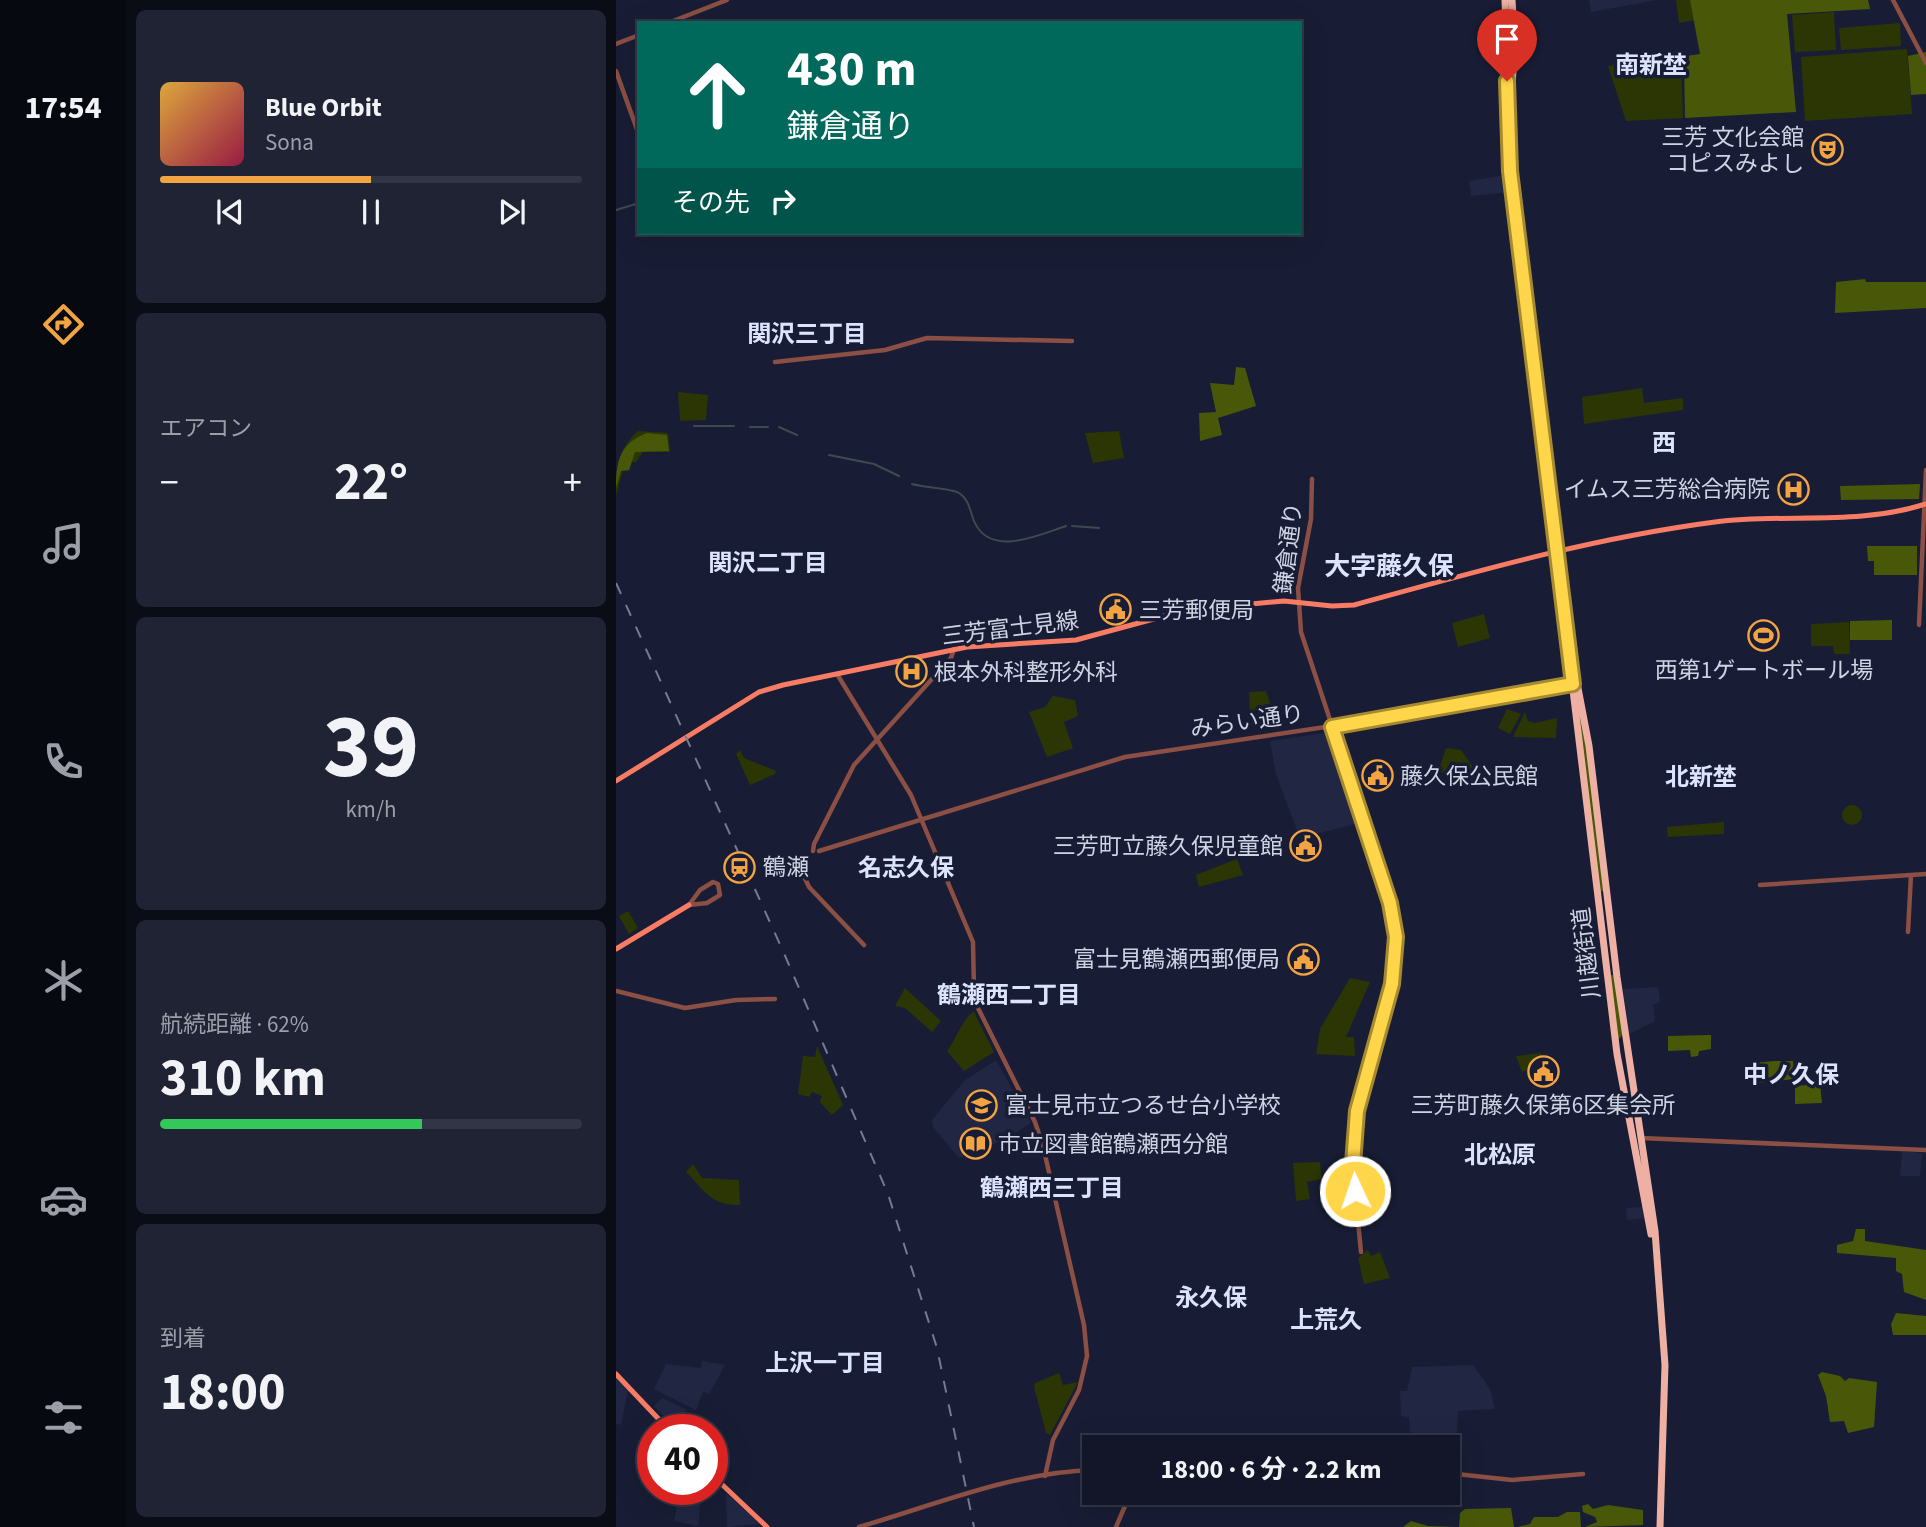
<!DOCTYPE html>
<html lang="ja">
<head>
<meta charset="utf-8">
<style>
  body { margin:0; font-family:"Source Sans 3","Noto Sans JP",sans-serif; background:#1f2334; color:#f1f3f6; height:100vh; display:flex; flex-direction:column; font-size:26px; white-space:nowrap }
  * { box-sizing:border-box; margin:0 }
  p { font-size:23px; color:#9c9fa8 }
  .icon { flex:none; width:38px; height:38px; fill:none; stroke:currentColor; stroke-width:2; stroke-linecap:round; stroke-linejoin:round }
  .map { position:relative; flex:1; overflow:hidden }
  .panel { display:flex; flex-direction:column; gap:10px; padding:10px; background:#0a0c16; width:490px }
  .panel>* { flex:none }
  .guide { position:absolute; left:21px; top:21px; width:665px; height:214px; border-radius:0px; box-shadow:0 7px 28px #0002,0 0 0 2px #313545; background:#00695c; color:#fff; overflow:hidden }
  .speed { position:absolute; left:21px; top:1414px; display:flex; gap:14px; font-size:35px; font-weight:700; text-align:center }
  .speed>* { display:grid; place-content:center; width:91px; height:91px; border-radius:50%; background:#121628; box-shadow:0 7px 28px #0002,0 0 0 2px #313545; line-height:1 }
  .speed .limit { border:10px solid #d22; background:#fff; color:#111 }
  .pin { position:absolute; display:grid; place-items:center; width:60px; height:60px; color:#fff; margin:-72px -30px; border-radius:50% 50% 50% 0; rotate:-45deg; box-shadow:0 0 7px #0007 }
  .pin .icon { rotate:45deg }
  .me { position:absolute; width:77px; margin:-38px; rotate:357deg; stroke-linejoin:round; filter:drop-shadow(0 0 5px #0008) }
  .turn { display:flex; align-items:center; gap:24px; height:147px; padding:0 35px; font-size:32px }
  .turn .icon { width:91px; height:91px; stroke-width:2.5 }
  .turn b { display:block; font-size:49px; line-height:60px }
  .then { display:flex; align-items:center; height:66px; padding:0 35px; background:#0003; gap:14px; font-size:26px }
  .big { font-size:52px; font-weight:700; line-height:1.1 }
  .panel .tile { flex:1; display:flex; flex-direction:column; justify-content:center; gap:10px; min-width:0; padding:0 24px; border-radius:10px; background:#1f2334 }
  .panel .dial { align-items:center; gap:0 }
  .dial b { font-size:91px; line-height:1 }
  .song { display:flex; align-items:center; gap:21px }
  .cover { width:84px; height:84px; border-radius:10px; background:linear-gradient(135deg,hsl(40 70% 55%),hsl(340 70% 35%)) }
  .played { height:7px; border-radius:4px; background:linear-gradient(90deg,#f3a442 50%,#313545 50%) }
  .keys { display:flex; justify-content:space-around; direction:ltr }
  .heat { display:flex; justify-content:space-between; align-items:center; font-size:38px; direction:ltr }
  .charge { height:10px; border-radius:5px; background:linear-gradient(90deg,#34c759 62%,#313545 0) }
  .trip { position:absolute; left:466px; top:1435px; width:378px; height:70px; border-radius:0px; background:#121628; box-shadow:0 7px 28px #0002,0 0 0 2px #313545; font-weight:700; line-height:70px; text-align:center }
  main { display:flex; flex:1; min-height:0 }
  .dock { display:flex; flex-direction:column; width:126px; justify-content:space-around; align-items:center; background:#070910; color:#9c9fa8 }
  .dock .icon { width:49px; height:49px }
  .dock .on { color:#f3a442 }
  .dock b { font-size:32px; color:#f1f3f6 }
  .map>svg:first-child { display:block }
  .built { fill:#212643 }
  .green { fill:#2b3604 }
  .forest { fill:#495808 }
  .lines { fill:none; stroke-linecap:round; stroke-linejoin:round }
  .stream { stroke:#3e4a50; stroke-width:2 }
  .minor { stroke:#8b4f43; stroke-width:4.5 }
  .major { stroke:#f87c64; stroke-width:5 }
  .highway { stroke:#edb0a3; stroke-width:7 }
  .rail { stroke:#777b90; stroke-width:2; stroke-dasharray:12 12; stroke-linecap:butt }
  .route-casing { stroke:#a68a30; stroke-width:18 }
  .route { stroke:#ffd54a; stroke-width:12 }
  .labels { text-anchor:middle; stroke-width:7; stroke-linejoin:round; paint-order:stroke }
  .poi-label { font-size:23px; fill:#ced2e3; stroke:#181d35; text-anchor:start }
  .street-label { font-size:23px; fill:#ced2e3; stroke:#181d35 }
  .neighbourhood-label { font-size:24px; font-weight:bold; fill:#dce3fd; stroke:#181d35 }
  .quarter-label { font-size:26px; font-weight:bold; fill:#dce3fd; stroke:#181d35 }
</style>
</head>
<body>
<main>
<nav class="dock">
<b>17:54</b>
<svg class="icon on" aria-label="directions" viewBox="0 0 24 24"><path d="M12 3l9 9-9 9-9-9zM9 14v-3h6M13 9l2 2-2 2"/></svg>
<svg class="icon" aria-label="music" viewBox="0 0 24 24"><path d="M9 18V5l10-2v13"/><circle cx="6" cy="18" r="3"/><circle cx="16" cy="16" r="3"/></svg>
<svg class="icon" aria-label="phone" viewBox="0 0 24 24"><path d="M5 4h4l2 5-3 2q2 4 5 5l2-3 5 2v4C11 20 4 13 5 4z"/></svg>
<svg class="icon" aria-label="climate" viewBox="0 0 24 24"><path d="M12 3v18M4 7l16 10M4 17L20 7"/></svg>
<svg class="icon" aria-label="car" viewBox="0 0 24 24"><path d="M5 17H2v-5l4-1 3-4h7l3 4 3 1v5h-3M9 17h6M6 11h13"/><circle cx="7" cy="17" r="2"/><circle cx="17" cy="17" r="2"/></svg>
<svg class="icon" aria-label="filters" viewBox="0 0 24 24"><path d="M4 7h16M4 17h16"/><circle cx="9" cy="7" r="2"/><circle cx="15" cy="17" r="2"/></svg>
</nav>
<section class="panel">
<div class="tile">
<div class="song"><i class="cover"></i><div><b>Blue Orbit</b><p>Sona</p></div></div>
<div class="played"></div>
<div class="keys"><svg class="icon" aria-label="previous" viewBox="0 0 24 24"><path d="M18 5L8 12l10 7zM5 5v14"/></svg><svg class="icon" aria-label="pause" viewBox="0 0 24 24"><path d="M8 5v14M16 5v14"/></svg><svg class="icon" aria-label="next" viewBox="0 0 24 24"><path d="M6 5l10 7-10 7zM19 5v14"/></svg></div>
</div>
<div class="tile"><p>エアコン</p>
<div class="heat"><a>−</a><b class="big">22°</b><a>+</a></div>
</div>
<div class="tile dial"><b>39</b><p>km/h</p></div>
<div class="tile"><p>航続距離 · 62%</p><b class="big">310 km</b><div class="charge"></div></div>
<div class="tile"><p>到着</p><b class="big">18:00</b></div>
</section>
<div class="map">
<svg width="1310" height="1527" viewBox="0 0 1310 1527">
  <rect width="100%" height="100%" fill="#181d35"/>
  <path class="built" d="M973,0H1041L975,12Z
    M891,175L893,192L855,196L853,181Z
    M294,662L304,677L295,683L282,666Z
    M709,733L714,736L743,823L684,838L660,774L654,741Z
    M1042,987L1044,1002L1034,1006L1037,1005L1039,1021L1013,1034L1007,989Z
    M380,1060L415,1123L388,1140L343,1158L317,1127L316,1120L349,1080Z
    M1286,1151L1306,1153L1304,1176H1284Z
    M1027,1207L1029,1218L1011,1220L1010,1208Z
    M86,1361L109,1365L93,1394L87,1392L80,1410L38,1389L50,1364L85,1368Z
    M857,1365L874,1389L879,1409L842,1411L840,1448H837L831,1470V1447H795L793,1417L785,1416L784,1391H791L796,1367Z
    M0,1377L12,1391L5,1425L0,1424Z
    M46,1398L71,1410L64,1420L57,1416L53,1422L38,1406Z
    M64,1489H86L82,1526L58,1521Z
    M110,1493L144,1524L111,1527Z"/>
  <path class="green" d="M1060,0H1074L1080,20L1063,23Z
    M1218,12L1220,50L1179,52L1176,15Z
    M1284,23L1285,46L1225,50L1223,28Z
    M1291,49L1296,114L1189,121L1185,57Z
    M1065,56L1067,118L1010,121L992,66Z
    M1026,388L1028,403L1067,398V410L968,424L966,397Z
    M62,392L92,395L90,420L64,421Z
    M22,431L52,433L54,452H27L20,462H16L13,471L7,470L0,496C0,469 1,450 22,431Z
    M503,431L508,458L477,463L469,433Z
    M868,614L874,638L842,647L836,623Z
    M1233,622L1234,654H1218L1217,646H1195V624Z
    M1160,626V640L1137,642L1138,629Z
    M650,691L656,709L634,711L633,692Z
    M437,696L459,700L462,716L448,722L457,748L431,757L413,712L429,707Z
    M891,709L905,714L894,734L882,728Z
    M909,712L912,721L918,723L941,718L940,738L897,737Z
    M830,748L845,750L857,767L866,773L858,787L823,770Z
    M124,750L128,758L160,771L159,774L134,785L120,754Z
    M1226 815a10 10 0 1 1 20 0a10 10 0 1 1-20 0Z
    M1108,822V834L1052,837L1051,827Z
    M621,859L627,875L583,887L580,875Z
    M12,911L22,928L13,934L3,916Z
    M734,978L754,982L730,1037H738L739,1056L700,1054L704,1029Z
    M289,988L325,1021L316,1032L289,1008L279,1006Z
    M358,1012L378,1052L348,1071L331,1051C340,1040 347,1017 358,1012Z
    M201,1046L227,1105L216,1115L204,1102L206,1096L196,1092L193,1097L182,1094L187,1056L199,1057Z
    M925,1053L929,1064L906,1072L900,1056Z
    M704,1162L706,1179L691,1182L694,1199L680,1201L677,1163Z
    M77,1164L86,1178L123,1180L124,1205C94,1206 88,1189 70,1172Z
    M752,1250L755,1256L764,1252L774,1278L748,1284L742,1258Z
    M443,1373L447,1385L462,1382L434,1435L430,1433L418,1387L419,1383Z"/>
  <path class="forest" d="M1074,0H1252L1254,9L1171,14L1180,112L1069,118L1068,62L1070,56L1084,54Z
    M1310,52V94L1295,95L1292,56Z
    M1249,279L1250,282H1310V308L1219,313L1220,282Z
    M620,367L629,368L640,406L602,418L606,435L584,441L583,413L600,412L594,383L618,385Z
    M31,433L51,435L53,451L19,452L13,470L5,471L0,488C0,461 4,443 31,433Z
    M1304,484L1303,499L1225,500L1224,486Z
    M1251,546H1301V575H1258V561H1252Z
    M1276,620V640H1234V621Z
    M963,692L988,891L983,892L963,723Z
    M993,975H999L1007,1034L1002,1040Z
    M1095,1035V1049L1083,1051L1082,1056L1075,1057L1074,1050L1052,1051V1036Z
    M1159,1061H1177L1179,1079L1141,1083L1136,1073V1063Z
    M1204,1084L1206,1103L1179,1104V1086Z
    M1240,1229H1249V1241L1310,1250V1300L1288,1292L1286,1274L1280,1271V1258L1221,1253V1245L1237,1241Z
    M1280,1313L1310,1316V1335H1277L1275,1324Z
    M1206,1372L1224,1376L1229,1381L1233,1378L1261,1382L1258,1427L1232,1433L1228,1421L1214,1422L1210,1396L1202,1375Z
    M972,1504L977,1509L992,1505L1027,1510V1525L969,1527L981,1522L979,1517L967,1512L966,1506Z
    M895,1508L898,1527H787L795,1521L812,1526L843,1527L844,1513L849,1509Z
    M951,1512H964L965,1527H901L914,1524L918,1517H942Z"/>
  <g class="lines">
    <path class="stream" d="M0,210L23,203
      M78,426H118
      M134,427H152
      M163,427L181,435
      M213,455L258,464L283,476
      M296,484C309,488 336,488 343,493C353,499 354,511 358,521C374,559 425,534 450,526
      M456,526L483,528"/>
    <path class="minor" d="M1277,0L1310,63
      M52,23L111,0
      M0,44L23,35
      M0,71L23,135
      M159,362L269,350L311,338L456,341
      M696,479L695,519L682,588L685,632L768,883L780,937L776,984L746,1087L738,1137V1181L745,1252
      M1303,625L1310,470
      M221,674L295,795L357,942L358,990L362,1008L419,1122L427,1146L468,1325L471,1356L463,1390L437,1440L429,1476
      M197,851L198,844L238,765L335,658L338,649
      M203,851L509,757L796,714L956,684
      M183,866L193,887L248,945
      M97,882L102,884L104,895L91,903L73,905L84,890Z
      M1144,885L1310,874
      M1292,932L1295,875
      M0,991L69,1008L120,1000L159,999
      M1024,1138L1310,1150
      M831,1473L896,1480L967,1474
      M243,1527C319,1505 397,1472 478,1470
      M500,1527L509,1506"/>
    <path class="major" d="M0,781L143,692L167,685L351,647L460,640L571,610L668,601L716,606L738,605C858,572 976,538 1099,522C1170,513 1241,526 1310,504
      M0,949L73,905
      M0,1374L53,1430
      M96,1475L151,1527"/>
    <path class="highway" d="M889,0L896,191L950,625L973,746L1001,977L1039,1231L1049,1365L1044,1527
      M895,95L899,49L896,0
      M953,657L1001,1054L1035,1234"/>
    <path class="rail" d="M0,583L167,951L272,1194L321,1348L358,1527"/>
  </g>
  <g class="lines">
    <defs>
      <path id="route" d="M739,1191L737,1164L741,1111L776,984L780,937L774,903L716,727L957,684L894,171L891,81"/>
    </defs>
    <use href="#route" class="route-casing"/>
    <use href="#route" class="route"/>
  </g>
  <defs>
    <symbol id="theatre-ring" viewBox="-11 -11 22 22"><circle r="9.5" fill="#181d35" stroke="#f3a442" stroke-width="1.5"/><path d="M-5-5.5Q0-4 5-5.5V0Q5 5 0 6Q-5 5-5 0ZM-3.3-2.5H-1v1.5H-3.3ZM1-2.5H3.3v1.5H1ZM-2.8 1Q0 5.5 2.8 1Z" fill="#f3a442"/></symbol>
    <symbol id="hospital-ring" viewBox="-11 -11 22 22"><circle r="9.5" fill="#181d35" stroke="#f3a442" stroke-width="1.5"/><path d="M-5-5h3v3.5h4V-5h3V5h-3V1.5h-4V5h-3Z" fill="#f3a442"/></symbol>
    <symbol id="civic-ring" viewBox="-11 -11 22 22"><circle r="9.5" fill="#181d35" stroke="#f3a442" stroke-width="1.5"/><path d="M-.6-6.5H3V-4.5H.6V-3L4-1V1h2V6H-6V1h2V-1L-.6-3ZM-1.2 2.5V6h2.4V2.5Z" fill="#f3a442"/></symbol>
    <symbol id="stadium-ring" viewBox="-11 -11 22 22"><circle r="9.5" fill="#181d35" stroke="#f3a442" stroke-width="1.5"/><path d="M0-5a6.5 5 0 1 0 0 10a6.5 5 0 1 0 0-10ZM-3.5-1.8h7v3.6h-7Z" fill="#f3a442"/></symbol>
    <symbol id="station-ring" viewBox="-11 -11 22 22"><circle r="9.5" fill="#181d35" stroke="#f3a442" stroke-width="1.5"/><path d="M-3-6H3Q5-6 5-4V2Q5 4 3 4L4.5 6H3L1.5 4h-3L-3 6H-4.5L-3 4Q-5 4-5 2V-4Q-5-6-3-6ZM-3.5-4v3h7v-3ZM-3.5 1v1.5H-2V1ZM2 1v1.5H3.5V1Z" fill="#f3a442"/></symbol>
    <symbol id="school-ring" viewBox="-11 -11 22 22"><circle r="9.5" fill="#181d35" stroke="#f3a442" stroke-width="1.5"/><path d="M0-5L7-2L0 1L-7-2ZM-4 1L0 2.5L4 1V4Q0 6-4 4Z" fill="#f3a442"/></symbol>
    <symbol id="library-ring" viewBox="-11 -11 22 22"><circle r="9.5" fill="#181d35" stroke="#f3a442" stroke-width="1.5"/><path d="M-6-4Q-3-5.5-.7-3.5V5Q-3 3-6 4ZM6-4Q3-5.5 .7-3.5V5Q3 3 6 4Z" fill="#f3a442"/></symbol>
  </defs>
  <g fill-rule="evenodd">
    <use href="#theatre-ring" x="1194" y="132" width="35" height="35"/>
    <use href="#hospital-ring" x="1160" y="472" width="35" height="35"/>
    <use href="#civic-ring" x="482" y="592" width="35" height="35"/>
    <use href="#stadium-ring" x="1130" y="618" width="35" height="35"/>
    <use href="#hospital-ring" x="278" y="654" width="35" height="35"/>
    <use href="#civic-ring" x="744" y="758" width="35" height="35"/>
    <use href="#civic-ring" x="672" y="828" width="35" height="35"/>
    <use href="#station-ring" x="106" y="850" width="35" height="35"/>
    <use href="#civic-ring" x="670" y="942" width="35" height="35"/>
    <use href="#civic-ring" x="910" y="1054" width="35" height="35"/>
    <use href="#school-ring" x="348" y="1088" width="35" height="35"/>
    <use href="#library-ring" x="342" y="1126" width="35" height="35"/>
  </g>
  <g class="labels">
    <g class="poi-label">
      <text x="1188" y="145" text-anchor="end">三芳 文化会館<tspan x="1188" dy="26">コピスみよし</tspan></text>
      <text x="1154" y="497" text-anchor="end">イムス三芳総合病院</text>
      <text x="523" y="618">三芳郵便局</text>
      <text x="1148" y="678" text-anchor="middle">西第1ゲートボール場</text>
      <text x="318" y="680">根本外科整形外科</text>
      <text x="784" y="784">藤久保公民館</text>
      <text x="667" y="854" text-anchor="end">三芳町立藤久保児童館</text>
      <text x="147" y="875">鶴瀬</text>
      <text x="664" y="967" text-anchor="end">富士見鶴瀬西郵便局</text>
      <text x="389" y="1113">富士見市立つるせ台小学校</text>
      <text x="927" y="1113" text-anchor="middle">三芳町藤久保第6区集会所</text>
      <text x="382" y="1152">市立図書館鶴瀬西分館</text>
    </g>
    <g class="street-label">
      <text transform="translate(672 548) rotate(-83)" y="8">鎌倉通り</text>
      <text transform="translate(394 628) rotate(-7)" y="8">三芳富士見線</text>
      <text transform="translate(631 721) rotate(-8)" y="8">みらい通り</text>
      <text transform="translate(970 953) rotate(-97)" y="8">川越街道</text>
    </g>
    <g class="neighbourhood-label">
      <text x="1035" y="73">南新埜</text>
      <text x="191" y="342">関沢三丁目</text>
      <text x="1048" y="451">西</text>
      <text x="152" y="571">関沢二丁目</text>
      <text x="1085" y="785">北新埜</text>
      <text x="290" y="876">名志久保</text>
      <text x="393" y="1003">鶴瀬西二丁目</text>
      <text x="1175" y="1083">中ノ久保</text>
      <text x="884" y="1163">北松原</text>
      <text x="436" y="1196">鶴瀬西三丁目</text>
      <text x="595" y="1306">永久保</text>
      <text x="710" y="1328">上荒久</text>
      <text x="209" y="1371">上沢一丁目</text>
    </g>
    <g class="quarter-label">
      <text x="773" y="575">大字藤久保</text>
    </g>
  </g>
</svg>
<div class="speed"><div class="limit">40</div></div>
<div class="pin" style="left:891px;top:81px;background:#d93025"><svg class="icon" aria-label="arrive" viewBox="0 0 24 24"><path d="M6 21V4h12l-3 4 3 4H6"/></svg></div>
<svg class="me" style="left:739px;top:1191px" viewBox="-20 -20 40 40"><circle r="17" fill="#ffd54a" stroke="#fff" stroke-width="3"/><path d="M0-11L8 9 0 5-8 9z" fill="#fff"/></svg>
<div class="trip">18:00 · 6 分 · 2.2 km</div>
<div class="guide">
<div class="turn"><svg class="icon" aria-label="ahead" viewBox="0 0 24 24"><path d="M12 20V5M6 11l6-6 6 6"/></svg><div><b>430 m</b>鎌倉通り</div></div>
<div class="then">その先<svg class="icon" aria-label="right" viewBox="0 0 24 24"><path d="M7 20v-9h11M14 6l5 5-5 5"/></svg></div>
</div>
</div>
</main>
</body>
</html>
